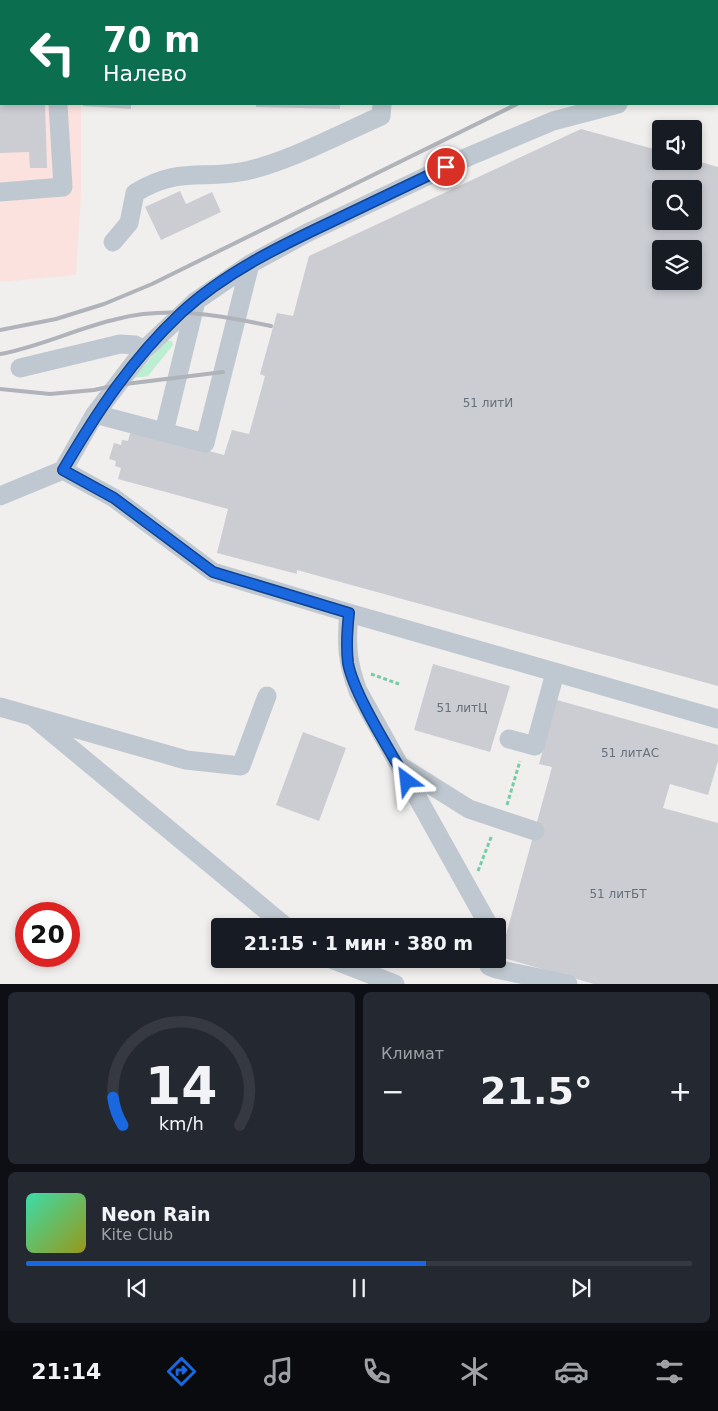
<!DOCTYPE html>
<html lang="ru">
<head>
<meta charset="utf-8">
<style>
  body { margin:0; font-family:"DejaVu Sans",sans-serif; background:#242831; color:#f1f3f6; height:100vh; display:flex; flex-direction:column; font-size:19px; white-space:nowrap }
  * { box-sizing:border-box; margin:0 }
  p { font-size:16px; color:#9ea1a6 }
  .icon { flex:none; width:28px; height:28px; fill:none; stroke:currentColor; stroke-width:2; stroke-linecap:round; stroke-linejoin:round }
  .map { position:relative; height:984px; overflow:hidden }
  .drawer { display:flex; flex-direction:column; gap:8px; padding:8px; background:#0d0f14; flex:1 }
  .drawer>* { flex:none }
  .hud { position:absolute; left:0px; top:0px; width:719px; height:105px; box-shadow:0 2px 8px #0003; background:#0b6e4f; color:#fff; overflow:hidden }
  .controls { position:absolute; left:652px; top:120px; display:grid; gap:10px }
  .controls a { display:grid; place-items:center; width:50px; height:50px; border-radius:5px; background:#171b24; box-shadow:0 2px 8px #0003; font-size:25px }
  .speed { position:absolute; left:15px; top:902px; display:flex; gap:10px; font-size:25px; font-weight:700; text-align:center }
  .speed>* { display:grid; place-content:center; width:65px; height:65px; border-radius:50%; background:#171b24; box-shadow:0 2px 8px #0003; line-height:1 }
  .speed .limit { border:8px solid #d22; background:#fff; color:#111 }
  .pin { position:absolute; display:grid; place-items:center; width:42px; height:42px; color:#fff; margin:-21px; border:2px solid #fff; border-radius:50%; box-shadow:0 1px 5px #0007 }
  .me { position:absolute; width:55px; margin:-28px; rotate:330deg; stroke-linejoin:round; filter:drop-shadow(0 0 4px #0008) }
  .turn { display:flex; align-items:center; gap:18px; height:105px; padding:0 20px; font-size:22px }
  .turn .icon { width:65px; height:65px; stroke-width:2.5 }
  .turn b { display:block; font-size:35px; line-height:42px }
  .big { font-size:38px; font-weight:700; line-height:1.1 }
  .drawer .card { flex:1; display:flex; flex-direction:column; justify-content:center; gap:8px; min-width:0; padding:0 18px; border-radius:8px; background:#242831 }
  .drawer .dial { align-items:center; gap:0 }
  .dial svg { height:130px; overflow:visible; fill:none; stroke:#363941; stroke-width:7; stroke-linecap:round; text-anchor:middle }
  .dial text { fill:#f1f3f6; stroke:none }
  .song { display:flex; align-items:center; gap:15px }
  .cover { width:60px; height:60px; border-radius:8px; background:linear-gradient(135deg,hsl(160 70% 55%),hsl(60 70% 35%)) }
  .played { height:5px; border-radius:2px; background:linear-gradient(90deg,#1968e0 60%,#363941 60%) }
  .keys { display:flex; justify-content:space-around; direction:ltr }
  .heat { display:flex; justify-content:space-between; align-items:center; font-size:28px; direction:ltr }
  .drawer .tiles { flex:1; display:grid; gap:8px; grid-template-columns:1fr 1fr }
  .card:last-child { grid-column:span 2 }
  .trip { position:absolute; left:211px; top:918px; width:295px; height:50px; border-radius:5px; background:#171b24; box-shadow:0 2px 8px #0003; font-weight:700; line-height:50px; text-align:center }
  .tabs { display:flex; height:80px; justify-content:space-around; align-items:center; background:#090b0e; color:#9ea1a6 }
  .tabs .icon { width:35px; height:35px }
  .tabs .active { color:#1968e0 }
  .tabs b { font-size:22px; color:#f1f3f6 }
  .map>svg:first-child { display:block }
  .medical { fill:#fbe2de }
  .green { fill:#bcefd2 }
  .building { fill:#cbcdd3; fill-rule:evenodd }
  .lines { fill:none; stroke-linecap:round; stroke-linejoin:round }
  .path { stroke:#75cda5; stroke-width:3; stroke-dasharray:4 2.5; stroke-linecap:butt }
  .minor { stroke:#bfc8d0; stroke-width:19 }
  .rail { stroke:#b0b3b9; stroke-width:4 }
  .route-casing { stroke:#104492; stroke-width:12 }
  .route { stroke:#1968e0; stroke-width:9 }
  .labels { text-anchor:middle; stroke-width:4.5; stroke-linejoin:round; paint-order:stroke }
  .number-label { font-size:12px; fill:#67707a }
</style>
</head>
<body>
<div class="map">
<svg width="718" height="984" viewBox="0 0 718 984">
  <rect width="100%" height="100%" fill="#f1eeee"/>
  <path class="medical" d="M0,0H81L1,1V104H81V195L76,275L0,282Z"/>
  <path class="green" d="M165,340L172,341L173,345L148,376L134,378Z"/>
  <path class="building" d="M0,104H45L47,168H30L29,152L0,153Z
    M83,104H131V109L83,106Z
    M256,104H340V109L256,107Z
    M581,129L661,151V161L694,160L718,167V686L297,570V574L217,553L228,509L118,479L121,468L115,466L116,461L109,459L114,443L121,445L122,440L128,441L131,430L224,455L232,430L249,434L265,376L260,374L277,313L293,316L309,256ZM661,189H694V221H661ZM661,249H694V281H661Z
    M180,191L186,204L212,192L221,212L161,240L145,207Z
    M433,664L510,686L490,752L414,730Z
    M557,700L718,745V761L708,795L670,784L663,808L718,823V984H594L500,957L552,767L539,764Z
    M303,732L346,748L319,821L276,805Z"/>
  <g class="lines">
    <path class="path" d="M371,674L399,684
      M507,805L520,761
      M478,871L492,835"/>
    <path class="minor" d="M53,0V1
      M569,0V1
      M396,1V0
      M0,192L63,187L58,104
      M113,242L129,223L135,193C179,166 202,180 246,171C290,161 340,134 381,116L382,104
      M20,368L120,344L135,345L144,350
      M95,414L205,443L250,264
      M164,432L196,301
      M63,470L114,498L213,572L349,613L718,719
      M0,496L63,470L95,414L144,350L196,301L250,264L307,233L463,159L553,121L618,104
      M349,613C346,644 347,662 358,691L489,926
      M0,707L186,760L241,766L267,696
      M32,716L285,926
      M509,739L535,746L555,673
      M402,767L469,809L535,831
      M331,959L395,984
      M487,959L489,966L496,969L568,984"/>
    <path class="rail" d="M0,330L56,319L104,304L152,284L517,104
      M0,354C40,347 77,328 117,319C168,306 220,315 271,326
      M0,389L50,394L94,390L117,385L223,372"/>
  </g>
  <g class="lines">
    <defs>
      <path id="route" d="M407,781C391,752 354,695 348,663C346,646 347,631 349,613L213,572L114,498L63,470C97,412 132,359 181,313C224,273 280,246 333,221C371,203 408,185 446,167"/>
    </defs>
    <use href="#route" class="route-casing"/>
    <use href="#route" class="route"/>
  </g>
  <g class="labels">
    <g class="number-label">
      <text x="488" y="407">51 литИ</text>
      <text x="462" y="712">51 литЦ</text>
      <text x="630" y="757">51 литАС</text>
      <text x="618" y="898">51 литБТ</text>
    </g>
  </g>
</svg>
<div class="controls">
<a><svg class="icon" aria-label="sound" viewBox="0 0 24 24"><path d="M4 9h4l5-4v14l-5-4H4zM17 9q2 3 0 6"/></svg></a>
<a><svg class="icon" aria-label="search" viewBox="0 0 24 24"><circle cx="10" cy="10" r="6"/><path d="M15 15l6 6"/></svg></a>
<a><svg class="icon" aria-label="layers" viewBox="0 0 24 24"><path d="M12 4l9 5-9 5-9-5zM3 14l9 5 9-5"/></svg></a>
</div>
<div class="speed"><div class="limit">20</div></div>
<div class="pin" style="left:446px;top:167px;background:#d93025"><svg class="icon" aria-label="arrive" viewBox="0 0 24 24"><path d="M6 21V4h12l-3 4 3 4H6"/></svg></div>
<svg class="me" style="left:407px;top:781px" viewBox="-20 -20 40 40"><path d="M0-17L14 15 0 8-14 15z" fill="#1968e0" stroke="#fff" stroke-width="4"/></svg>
<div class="trip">21:15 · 1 мин · 380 m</div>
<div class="hud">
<div class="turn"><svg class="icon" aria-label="left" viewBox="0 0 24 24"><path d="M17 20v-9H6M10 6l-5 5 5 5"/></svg><div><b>70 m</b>Налево</div></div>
</div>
</div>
<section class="drawer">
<div class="tiles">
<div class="card dial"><svg viewBox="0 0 100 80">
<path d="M14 69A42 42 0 1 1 86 69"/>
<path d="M14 69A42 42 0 0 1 8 52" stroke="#1968e0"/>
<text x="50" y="56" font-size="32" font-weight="700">14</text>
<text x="50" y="72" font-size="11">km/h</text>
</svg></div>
<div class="card"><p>Климат</p>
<div class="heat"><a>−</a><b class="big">21.5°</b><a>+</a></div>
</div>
<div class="card">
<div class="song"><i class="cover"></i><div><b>Neon Rain</b><p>Kite Club</p></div></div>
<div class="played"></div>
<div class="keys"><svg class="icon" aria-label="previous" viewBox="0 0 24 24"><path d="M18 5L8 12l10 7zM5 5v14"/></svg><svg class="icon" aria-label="pause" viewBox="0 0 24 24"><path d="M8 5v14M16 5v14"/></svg><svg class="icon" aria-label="next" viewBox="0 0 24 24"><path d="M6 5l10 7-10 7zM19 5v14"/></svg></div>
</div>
</div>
</section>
<nav class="tabs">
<b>21:14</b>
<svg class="icon active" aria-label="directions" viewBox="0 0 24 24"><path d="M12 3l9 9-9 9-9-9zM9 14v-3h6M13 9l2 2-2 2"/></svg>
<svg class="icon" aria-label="music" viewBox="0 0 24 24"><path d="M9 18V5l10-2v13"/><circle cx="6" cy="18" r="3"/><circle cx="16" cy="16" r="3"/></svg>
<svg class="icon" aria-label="phone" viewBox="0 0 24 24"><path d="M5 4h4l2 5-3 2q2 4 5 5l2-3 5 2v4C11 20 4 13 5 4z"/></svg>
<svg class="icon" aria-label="climate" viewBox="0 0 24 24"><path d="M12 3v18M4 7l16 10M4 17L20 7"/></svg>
<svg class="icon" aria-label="car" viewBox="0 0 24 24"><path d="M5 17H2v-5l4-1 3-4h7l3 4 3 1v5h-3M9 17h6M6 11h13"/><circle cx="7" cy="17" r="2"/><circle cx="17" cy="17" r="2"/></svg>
<svg class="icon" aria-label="filters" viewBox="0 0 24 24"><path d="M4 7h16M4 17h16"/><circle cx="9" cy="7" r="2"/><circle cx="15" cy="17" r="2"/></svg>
</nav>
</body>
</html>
